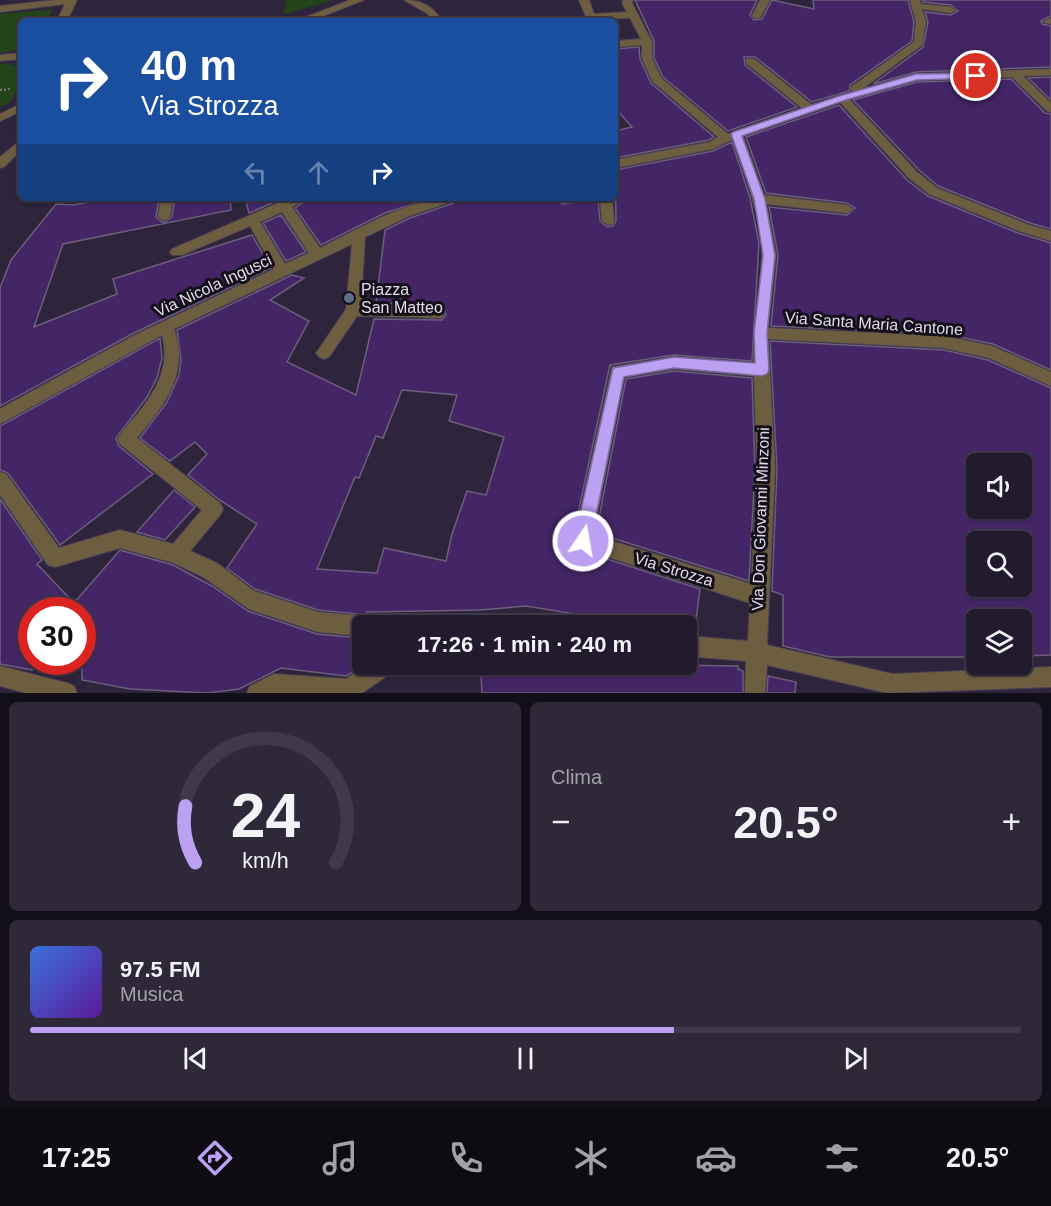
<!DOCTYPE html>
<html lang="it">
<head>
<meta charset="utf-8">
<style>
  body { margin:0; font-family:Arial,sans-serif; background:#2e2839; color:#f1f3f6; height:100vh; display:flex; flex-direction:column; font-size:22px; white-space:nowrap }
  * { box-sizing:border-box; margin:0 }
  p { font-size:20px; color:#a2a1aa }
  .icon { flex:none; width:33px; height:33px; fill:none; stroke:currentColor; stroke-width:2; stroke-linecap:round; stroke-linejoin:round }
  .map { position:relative; height:693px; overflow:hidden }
  .panel { display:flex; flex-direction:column; gap:9px; padding:9px; background:#130f19; flex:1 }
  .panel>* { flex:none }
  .guide { position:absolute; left:18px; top:18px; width:600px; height:183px; border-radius:9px; box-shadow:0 2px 4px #0004,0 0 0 2px #3f3949; background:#1a4fa0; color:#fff; overflow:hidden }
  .tools { position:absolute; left:966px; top:453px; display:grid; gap:12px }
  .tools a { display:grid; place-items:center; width:66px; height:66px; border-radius:9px; background:#221b2d; box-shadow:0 2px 4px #0004,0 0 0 2px #3f3949; font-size:30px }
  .speed { position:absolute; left:18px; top:597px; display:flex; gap:12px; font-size:30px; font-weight:700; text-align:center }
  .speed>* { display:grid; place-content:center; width:78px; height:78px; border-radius:50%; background:#221b2d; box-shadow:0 2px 4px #0004,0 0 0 2px #3f3949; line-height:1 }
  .speed .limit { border:9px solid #d22; background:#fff; color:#111 }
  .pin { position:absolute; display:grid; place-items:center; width:51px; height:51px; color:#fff; margin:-26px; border:3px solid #fff; border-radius:50%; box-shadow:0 2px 6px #0007 }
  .me { position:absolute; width:66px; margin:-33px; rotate:12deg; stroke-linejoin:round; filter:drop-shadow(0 0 4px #0008) }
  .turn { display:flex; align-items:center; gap:21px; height:126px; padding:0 24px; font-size:27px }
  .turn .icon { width:78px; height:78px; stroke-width:2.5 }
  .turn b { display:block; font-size:42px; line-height:51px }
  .lanes { display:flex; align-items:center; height:57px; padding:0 24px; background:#0003; justify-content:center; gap:30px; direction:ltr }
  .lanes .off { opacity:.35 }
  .big { font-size:45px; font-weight:700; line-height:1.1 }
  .panel .tile { flex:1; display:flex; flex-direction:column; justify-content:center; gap:9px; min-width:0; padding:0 21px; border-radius:9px; background:#2e2839 }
  .panel .dial { align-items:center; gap:0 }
  .dial svg { height:156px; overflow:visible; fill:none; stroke:#3f3949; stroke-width:7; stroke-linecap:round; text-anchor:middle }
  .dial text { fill:#f1f3f6; stroke:none }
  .song { display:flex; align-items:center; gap:18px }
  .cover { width:72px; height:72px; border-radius:9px; background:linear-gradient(135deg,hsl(220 70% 55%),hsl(270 70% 35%)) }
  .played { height:6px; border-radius:3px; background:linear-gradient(90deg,#bca0f2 65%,#3f3949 65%) }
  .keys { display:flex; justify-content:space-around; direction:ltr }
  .heat { display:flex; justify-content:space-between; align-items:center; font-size:33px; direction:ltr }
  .panel .tiles { flex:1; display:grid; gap:9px; grid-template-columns:1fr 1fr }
  .tile:last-child { grid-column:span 2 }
  .trip { position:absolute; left:352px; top:615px; width:345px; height:60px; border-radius:9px; background:#221b2d; box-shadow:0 2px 4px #0004,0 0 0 2px #3f3949; font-weight:700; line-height:60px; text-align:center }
  .menu { display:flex; height:96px; justify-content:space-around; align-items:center; background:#0e0b12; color:#a2a1aa }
  .menu .icon { width:42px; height:42px }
  .menu .on { color:#bca0f2 }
  .menu b { font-size:27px; color:#f1f3f6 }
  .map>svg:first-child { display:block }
  .green { fill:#234418 }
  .building { fill:#442667; stroke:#6b607c; stroke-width:1.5; fill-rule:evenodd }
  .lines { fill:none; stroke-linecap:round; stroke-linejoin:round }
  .minor-casing { stroke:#4a4158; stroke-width:2 }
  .path { stroke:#7f778b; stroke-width:2; stroke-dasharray:2 2; stroke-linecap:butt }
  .minor { fill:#6e5e40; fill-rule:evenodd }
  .route { fill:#bca0f2; stroke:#7a689d; stroke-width:1.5 }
  .service-dot { fill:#5c6f8a; stroke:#14101a; stroke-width:2 }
  .labels { text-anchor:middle; stroke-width:6; stroke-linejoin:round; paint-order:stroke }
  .street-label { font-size:16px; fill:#e0daea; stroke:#14101a }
  .poi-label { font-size:16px; fill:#e0daea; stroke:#14101a; text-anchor:start }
</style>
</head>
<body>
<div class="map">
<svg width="1051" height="693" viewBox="0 0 1051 693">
  <rect width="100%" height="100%" fill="#2e243c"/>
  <path class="green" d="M287,0H333L286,14H283Z
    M53,9L47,21H21V50L0,53V14Z
    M8,63L21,69V76L12,101L0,107V64Z"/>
  <path class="building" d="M635,0H757L750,15L754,20L762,19L772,0L814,9L813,0H908L914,22L912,41L850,85L849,91L812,102L755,57H744L745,65L797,107L728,131L663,77L654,58V41Z
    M922,0H1051V16L1041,21L1042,24L1051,26V67L916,72L873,84L923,47L928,22L925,12L951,15L958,11L951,5L923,2Z
    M639,47L640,59L651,83L714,137L709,140L615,158V131L632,127L615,108V49Z
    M1051,77V100L1028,78Z
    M1011,79L1045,113L1051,114V229L1030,223L938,186L919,170L853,100L917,82Z
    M839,105L907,180L928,196L1018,233L1051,243V370L993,344L944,334L771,326L778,255L769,207L847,215L855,208L847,203L766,193L746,137Z
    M732,142L750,198L759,243L752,361L674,355L610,365L572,541L576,549L700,589L696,621L587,616L526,606L480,610L367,612V615L318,610L255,589L227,568L257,524L221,501L188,475L207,454L195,442L170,461L140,438L167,402L179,375L181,360L177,330L292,275L304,278L270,300L309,321L287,362L356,395L374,319L442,320L446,315L444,309L437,306L376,303L385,230L410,218L454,203L457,198H560L562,204L598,199L600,221L607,227L613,226L616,221L615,170L713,151ZM402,390L457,395L449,421L504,437L486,495L467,491L452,534L446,561L384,548L377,573L317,569L355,477L359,478L376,436L383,438Z
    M111,198H159L156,217L163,223L172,217L175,198H230L231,210L63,244L34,327L117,294L113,279L252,235L271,268L132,334L0,406V288L11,260L56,204L73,205Z
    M245,198H284L249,213Z
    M309,198H433L385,213L321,245L295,208Z
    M281,215L306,252L286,261L263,223Z
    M160,338L162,358L157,378L147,397L116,438L119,446L153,474L60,545L8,473L0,470V426Z
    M770,341L944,350L988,360L1051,388V655L1022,656V620H976V657H830L783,646V595L772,591L777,469ZM976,464H1022V508H976ZM976,542H1022V586H976Z
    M674,371L752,378L755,469L749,581L596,533L626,379Z
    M174,490L195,507L165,540L137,532Z
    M0,499L42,560L37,564L74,603L120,550L173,565L212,586L248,611L317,634L361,638L353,672L346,676L281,668L239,689L207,693L130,689L82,680V610H32V670L0,664Z
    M604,664L738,666V669L743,671V693H482L481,674Z
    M768,676L796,682L795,693H767Z"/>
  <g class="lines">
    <defs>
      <path id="minor" d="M56,0H77L67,21H57L65,4L0,12V6Z
        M350,0H364L310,21H296Z
        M404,0C421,0 434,6 441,21H431L428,14Z
        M579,0H589L594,14L627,12L622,3L623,0H633L632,3L652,42V58L661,78L728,134L802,108L746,63V59H754L812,105L853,92L850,89L851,87L914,42L916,22L910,0H920L921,4L951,7L956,10L951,13L922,9L926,22L922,45L862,89L916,74L1051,69V75L1023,76L1051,103V112L1047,111L1012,77L917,80L849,99L917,172L937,188L1029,225L1051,231V241L1019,231L929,194L909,178L840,102L743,136L764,195L847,205L853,209L847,213L766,204L776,255L768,328L944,336L992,346L1051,372V386L989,358L944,348L768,339L775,469L767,645L893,674L1051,667V687L887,693L767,665L765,693H745L746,661L687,656V636L748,641L750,603L577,547L574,541L612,367L674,357L754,363C752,325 761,293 762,256C763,222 744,173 733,139L713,149L615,168V160L710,142L718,137L652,81L642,58V45L615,47V41L641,39L630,18L587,19ZM674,369L754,376L757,469L751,584L593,535L624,377Z
        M760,0H770L760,18H754L752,16Z
        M1051,18V24L1043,22Z
        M21,53V59L0,61V55Z
        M21,104V111L0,121V114Z
        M21,140V150L4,167L0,168V157Z
        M161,198H173L170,217L164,221L158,217Z
        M290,198H307L292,207L320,248C362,228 408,198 455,198L453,201L409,216L365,237L361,305L437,308L442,310L444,314L442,318L357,316L329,357L324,359L319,357L316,353L319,349L346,309L352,244L174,329C190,373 164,406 137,438L220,503L223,509L220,515L190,551L217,563L254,591L318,612L364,616L371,619L374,626H363V636L318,632L249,609L203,577L174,563L120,548L55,567L48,565L0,495V472L6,474L59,548L120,530L173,544L202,510L120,444L118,439C122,430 129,424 135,417C155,393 171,367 162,335L0,424V409L133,336L274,269L250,226L182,255H172L170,252L172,249ZM282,212L309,253L285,264L260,222Z
        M600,198H612L614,221L613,224L608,225L602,221Z
        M368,664H397L394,671L362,693H247L250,686L274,674L346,679Z
        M0,666L67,683L74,686L77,693H26L0,686Z"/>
    </defs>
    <use href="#minor" class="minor-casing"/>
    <path class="path" d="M0,90L11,89"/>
    <use href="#minor" class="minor"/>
  </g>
  <path class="route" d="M976,73L980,74V78L917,80L846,100L742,136L765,199L775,255L767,333L769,370L767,374L762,376L674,368L624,377L591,541L589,547L583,549L577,547L574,541L613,368L674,357L755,363L754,333L763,255L754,199L731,134L733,132L839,96L916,74Z"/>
  <circle class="service-dot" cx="349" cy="298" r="6"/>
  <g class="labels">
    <g class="street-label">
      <text transform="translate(213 285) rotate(-25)" y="6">Via Nicola Ingusci</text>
      <text transform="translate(874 323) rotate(4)" y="6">Via Santa Maria Cantone</text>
      <text transform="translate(760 519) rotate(-88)" y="6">Via Don Giovanni Minzoni</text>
      <text transform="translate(674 569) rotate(17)" y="6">Via Strozza</text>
    </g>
    <g class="poi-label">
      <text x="361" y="295">Piazza<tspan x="361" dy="18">San Matteo</tspan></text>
    </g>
  </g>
</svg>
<div class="tools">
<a><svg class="icon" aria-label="sound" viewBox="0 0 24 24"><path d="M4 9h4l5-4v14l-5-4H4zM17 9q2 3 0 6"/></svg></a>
<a><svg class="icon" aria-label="search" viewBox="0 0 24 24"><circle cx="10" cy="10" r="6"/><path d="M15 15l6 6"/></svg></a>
<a><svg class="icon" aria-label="layers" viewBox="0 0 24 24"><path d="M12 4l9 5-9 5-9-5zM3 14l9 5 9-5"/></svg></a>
</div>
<div class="speed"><div class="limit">30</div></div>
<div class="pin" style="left:976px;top:76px;background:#d93025"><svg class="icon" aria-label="arrive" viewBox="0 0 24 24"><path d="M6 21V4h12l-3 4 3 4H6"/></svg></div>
<svg class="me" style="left:583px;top:541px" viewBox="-20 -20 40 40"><circle r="17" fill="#bca0f2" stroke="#fff" stroke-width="3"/><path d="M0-11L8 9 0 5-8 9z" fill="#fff"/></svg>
<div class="trip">17:26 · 1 min · 240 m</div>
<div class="guide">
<div class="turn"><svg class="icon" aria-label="right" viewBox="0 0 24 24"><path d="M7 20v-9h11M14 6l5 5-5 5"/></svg><div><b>40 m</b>Via Strozza</div></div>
<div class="lanes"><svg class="icon off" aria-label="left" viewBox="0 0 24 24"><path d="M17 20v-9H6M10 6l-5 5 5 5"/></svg><svg class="icon off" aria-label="ahead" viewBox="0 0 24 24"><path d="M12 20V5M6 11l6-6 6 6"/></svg><svg class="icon" aria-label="right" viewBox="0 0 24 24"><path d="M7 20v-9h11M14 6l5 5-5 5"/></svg></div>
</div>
</div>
<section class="panel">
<div class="tiles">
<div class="tile dial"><svg viewBox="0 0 100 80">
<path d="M14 69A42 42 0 1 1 86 69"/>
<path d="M14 69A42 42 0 0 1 9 40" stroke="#bca0f2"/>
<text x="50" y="56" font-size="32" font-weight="700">24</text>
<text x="50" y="72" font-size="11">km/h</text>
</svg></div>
<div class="tile"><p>Clima</p>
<div class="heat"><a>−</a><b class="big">20.5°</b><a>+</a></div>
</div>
<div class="tile">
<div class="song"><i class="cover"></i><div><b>97.5 FM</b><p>Musica</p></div></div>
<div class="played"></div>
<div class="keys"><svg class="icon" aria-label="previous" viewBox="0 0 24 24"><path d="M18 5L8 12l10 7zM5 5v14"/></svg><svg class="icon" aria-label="pause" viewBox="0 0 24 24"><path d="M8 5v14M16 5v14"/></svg><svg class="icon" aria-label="next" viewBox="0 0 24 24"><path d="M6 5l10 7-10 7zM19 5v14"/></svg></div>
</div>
</div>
</section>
<nav class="menu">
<b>17:25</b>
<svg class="icon on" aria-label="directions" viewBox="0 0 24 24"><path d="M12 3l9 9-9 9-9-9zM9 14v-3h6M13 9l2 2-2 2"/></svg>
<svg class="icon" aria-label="music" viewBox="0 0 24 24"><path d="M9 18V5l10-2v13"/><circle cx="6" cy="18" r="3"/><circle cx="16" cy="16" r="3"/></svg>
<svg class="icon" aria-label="phone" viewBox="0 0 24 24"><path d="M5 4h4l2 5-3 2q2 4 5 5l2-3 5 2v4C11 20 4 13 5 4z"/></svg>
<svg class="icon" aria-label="climate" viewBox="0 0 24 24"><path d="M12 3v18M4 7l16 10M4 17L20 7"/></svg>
<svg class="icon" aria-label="car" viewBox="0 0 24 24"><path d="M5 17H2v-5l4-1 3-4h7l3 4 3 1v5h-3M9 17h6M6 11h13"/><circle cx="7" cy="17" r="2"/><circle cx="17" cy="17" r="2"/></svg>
<svg class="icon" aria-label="filters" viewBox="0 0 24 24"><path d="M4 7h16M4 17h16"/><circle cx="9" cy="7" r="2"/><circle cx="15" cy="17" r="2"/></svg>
<b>20.5°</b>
</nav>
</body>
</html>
